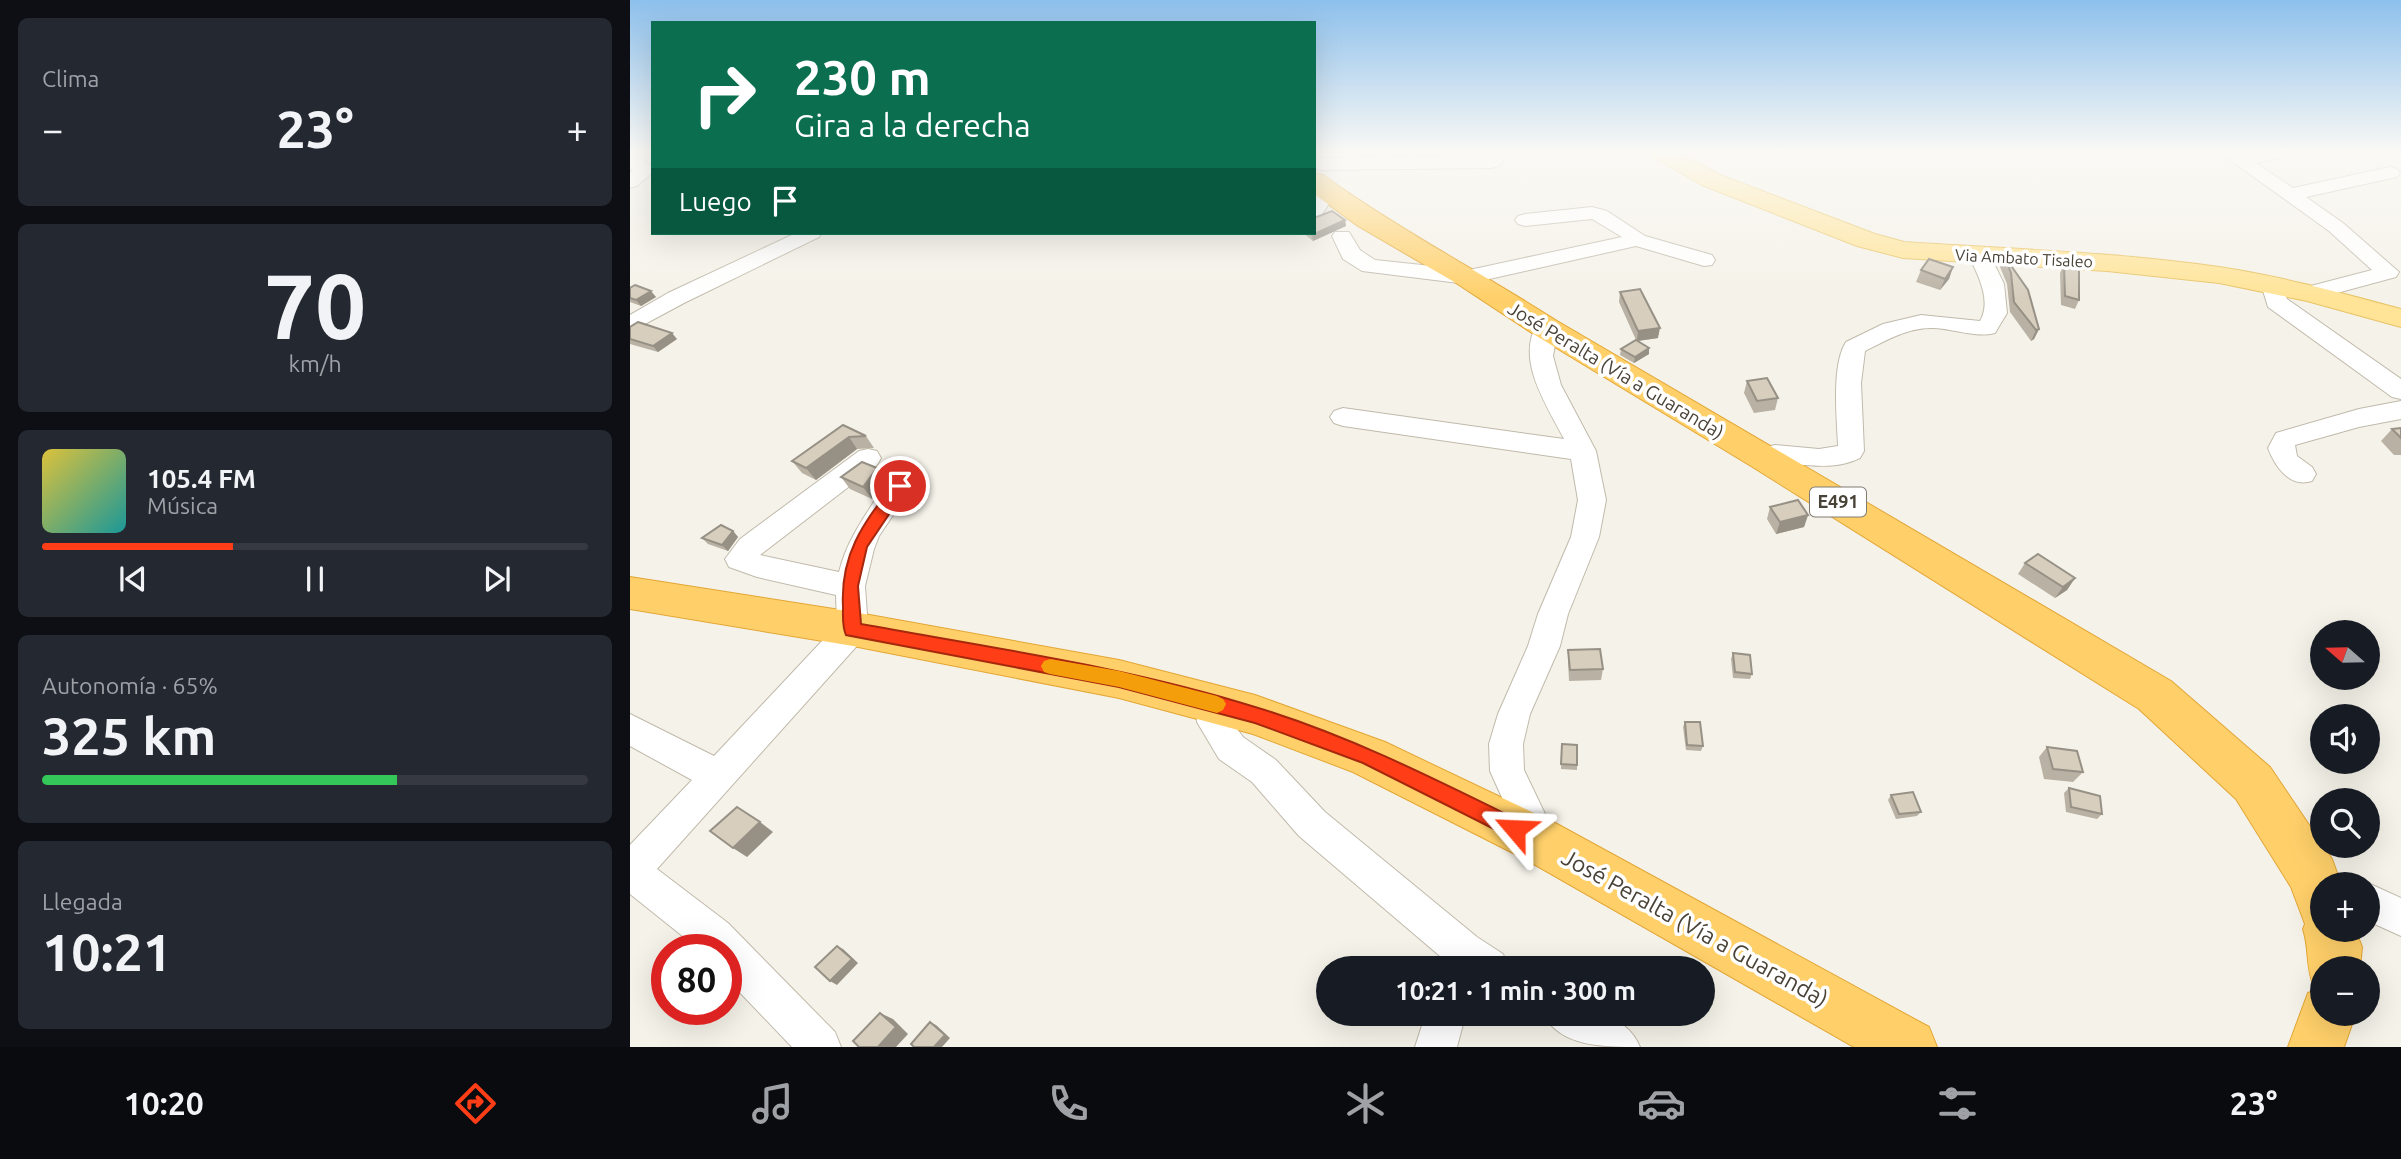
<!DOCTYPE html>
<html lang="es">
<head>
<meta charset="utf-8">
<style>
  body { margin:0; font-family:Ubuntu,sans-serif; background:#242831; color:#f1f3f6; height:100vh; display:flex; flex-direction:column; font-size:26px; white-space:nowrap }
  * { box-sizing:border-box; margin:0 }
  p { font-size:23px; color:#9ea1a6 }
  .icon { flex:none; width:38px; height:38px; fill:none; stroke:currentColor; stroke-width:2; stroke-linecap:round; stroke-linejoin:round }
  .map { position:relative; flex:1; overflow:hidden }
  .drawer { display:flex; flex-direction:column; gap:18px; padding:18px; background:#0d0f14; width:630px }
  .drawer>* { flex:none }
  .top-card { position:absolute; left:21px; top:21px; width:665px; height:214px; border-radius:0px; box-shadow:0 7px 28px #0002; background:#0b6e4f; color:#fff; overflow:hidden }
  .needle { width:46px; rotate:290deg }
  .fabs { position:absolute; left:1680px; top:620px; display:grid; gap:14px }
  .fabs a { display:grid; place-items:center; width:70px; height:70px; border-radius:50%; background:#171b24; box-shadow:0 7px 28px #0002; font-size:35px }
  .speed { position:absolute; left:21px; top:934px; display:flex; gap:14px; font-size:35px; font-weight:700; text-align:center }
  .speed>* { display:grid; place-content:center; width:91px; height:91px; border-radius:50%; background:#171b24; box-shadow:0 7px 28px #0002; line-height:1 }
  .speed .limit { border:10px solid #d22; background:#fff; color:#111 }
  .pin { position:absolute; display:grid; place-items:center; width:60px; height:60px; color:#fff; margin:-30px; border:4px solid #fff; border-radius:50%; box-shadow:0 2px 7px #0007 }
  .me { position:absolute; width:77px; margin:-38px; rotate:296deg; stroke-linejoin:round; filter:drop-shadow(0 0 5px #0008) }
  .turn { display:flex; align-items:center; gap:24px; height:147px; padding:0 28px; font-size:32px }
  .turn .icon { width:91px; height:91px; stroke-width:2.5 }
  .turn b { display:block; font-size:49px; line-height:60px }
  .then { display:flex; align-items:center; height:66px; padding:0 28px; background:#0003; gap:14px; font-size:26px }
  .big { font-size:52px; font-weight:700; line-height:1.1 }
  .drawer .widget { flex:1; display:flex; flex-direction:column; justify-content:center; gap:10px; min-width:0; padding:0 24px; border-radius:10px; background:#242831 }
  .drawer .dial { align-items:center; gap:0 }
  .dial b { font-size:91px; line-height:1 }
  .song { display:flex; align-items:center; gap:21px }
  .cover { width:84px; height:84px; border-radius:10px; background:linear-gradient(135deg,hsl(50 70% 55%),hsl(180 70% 35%)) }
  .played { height:7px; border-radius:4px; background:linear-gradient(90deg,#ff3d16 35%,#363941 35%) }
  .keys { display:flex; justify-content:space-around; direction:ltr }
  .heat { display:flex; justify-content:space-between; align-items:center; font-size:38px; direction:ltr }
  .charge { height:10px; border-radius:5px; background:linear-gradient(90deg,#34c759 65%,#363941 0) }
  .trip { position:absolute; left:686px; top:956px; width:399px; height:70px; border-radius:35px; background:#171b24; box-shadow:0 7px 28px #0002; font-weight:700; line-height:70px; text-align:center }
  .tabs { display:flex; height:112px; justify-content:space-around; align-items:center; background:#090b0e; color:#9ea1a6 }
  .tabs .icon { width:49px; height:49px }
  .tabs .selected { color:#ff3d16 }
  .tabs b { font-size:32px; color:#f1f3f6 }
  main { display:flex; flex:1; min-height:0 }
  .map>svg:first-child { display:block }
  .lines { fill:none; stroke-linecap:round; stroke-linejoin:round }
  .minor-casing { stroke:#c1baab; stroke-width:2 }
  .major-casing { stroke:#e8c364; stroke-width:2 }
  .highway-casing { stroke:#e3a635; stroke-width:2 }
  .minor { fill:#fff; fill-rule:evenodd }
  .major { fill:#ffe498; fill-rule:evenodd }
  .highway { fill:#ffd06a; fill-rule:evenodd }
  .wall { fill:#b9b1a3 }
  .shaded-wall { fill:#969085 }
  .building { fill:#d7cebe; stroke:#969085; stroke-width:2 }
  .route { fill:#ff3d16; stroke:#a6280e; stroke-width:2 }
  .slow { fill:#f59e0b }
  .labels { text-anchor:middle; stroke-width:7; stroke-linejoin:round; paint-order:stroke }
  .far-street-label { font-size:16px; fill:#494237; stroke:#fff }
  .shield { fill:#fff; stroke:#807b73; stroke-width:2 }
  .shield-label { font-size:18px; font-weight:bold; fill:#494237 }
  .street-label { font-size:19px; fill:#494237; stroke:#fff }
  .near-street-label { font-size:23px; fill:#494237; stroke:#fff }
</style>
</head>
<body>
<main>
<section class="drawer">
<div class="widget"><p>Clima</p>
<div class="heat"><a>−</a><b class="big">23°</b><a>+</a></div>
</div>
<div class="widget dial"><b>70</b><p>km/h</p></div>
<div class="widget">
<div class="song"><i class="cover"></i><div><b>105.4 FM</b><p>Música</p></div></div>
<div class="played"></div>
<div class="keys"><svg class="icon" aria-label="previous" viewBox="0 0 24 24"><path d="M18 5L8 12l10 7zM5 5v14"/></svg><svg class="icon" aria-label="pause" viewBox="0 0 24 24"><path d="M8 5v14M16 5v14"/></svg><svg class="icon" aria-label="next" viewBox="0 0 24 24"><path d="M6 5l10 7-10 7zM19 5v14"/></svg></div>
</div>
<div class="widget"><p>Autonomía · 65%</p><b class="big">325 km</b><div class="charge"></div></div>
<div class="widget"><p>Llegada</p><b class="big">10:21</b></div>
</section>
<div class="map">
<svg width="1771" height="1047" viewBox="0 0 1771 1047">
  <rect width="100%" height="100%" fill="#f5f2e9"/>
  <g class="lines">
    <defs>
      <path id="minor" d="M860,152H879L869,166L862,168L684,170V158L857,156Z
        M1589,152H1610L1614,155L1657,152L1655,156L1626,163L1663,188L1760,167L1767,169L1770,173L1767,177L1676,197L1713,223L1769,272L1766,277L1681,300L1673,298L1670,293L1673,288L1742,270L1699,231Z
        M0,154L19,164L23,172L7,186L0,188V173L3,170L0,169Z
        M697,185L707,191L691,216L684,218V196L690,187Z
        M962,207L977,211L1015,236L1082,255L1085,260L1082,265L1074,266L1006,246L837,284L732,271L713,259L702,236L705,232H719L730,250L745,260L839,270L992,237L962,219L895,226L888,224L885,220L888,216L895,214Z
        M166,233H192L189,237L54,303L0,332V315L38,293Z
        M1350,250L1358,251L1374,284L1377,313L1365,333C1345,338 1325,329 1304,328C1279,327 1257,340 1235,351L1231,383L1234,451L1230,458C1203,471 1181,464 1153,464C1142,464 1135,467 1125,464L1121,457L1125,450L1145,445L1189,449L1208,446C1207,419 1201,365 1216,342L1253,324L1291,315L1350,321C1362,301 1348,275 1339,256L1342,251Z
        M1642,277L1650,279L1657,299L1771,379V399L1762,397L1638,307L1631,284L1634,279Z
        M916,321L924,323L928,328L923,356L931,385L966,451L976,500L969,537L938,614L930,646L900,714L893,744L894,770L928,841L923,853L910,858L897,853L860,771L859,744L868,714L898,646L908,614L941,537L948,500L941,459L713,426L704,423L700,417L704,411L713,408L934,439C918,407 884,359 908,323Z
        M1771,401V419L1729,427L1665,445L1667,456L1682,467L1686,474L1682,481C1660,488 1645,467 1638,448L1646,433L1729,409Z
        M238,449L247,451L251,458L247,465L130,555L209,572C219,532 244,505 264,470L273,467L282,470L286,477L284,484L249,536L244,549L235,586L238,629L234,638L27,869L98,923L205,1032L211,1047H162L96,978V950H70L0,894V845L62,780L0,746V714L84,756L207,625L206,595L127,577L99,567L95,559L110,539L229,451Z
        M582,689L593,693L598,703L599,718L613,737L646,760L695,812L847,937L873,954L878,968H824L669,836L622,782L589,759L567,722L566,703L571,693Z
        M1738,883L1771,898V936L1738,921Z
        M796,1013H836L827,1047H785Z
        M913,1013C950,1013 993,1007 1010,1047C974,1047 929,1047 913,1013Z"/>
      <path id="major" d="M1019,152H1048L1090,175L1245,234L1274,242C1379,249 1485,252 1589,267C1650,276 1711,293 1771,309V327L1677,301L1589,283L1477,271L1273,258L1227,246L1072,185L1023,157Z"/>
      <path id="highway" d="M684,173L693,175C768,229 850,272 927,321L1541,681L1640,767L1702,859L1711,884H1692V929H1725L1732,947L1730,968H1692V1013H1726L1714,1047H1658L1678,993L1689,989L1684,987C1675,965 1680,951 1673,929L1675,924L1661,887L1606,799L1509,709L1121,466L905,335L826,283L728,226L684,194Z
        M0,577L223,612L489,660L625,695L755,742L927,824L1299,1027L1307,1047H1224L893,858L723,772L623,734L489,698L223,646L0,609Z"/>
    </defs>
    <use href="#minor" class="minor-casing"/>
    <use href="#major" class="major-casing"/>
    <use href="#highway" class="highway-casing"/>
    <use href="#minor" class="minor"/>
    <use href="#major" class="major"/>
    <use href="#highway" class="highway"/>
  </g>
  <path class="wall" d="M715,220L716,226L683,241L673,233H684Z
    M1375,257L1409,329L1404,339L1401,341L1380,312L1377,284L1370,267Z
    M1434,264L1449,300L1445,309L1431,305L1430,273Z
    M1323,267L1319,279L1310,290L1286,282L1291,270Z
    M0,288L26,297L11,306L0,302Z
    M990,292L1028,338L1008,341L1019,354L1004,363L990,355L991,349L1006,340L989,302Z
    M0,327L47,339L28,352L0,344Z
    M1117,381L1148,398L1145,410L1124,413L1114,393Z
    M213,425L236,436L244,448L227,449L186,480L172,473L162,461Z
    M1771,428V455H1764L1751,441L1762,429Z
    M211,477L255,480L242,499L220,489Z
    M1140,507L1178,515L1174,527L1146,534L1137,519Z
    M103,531L108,537L98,551L78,544L72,538Z
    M1395,563L1445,578L1437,590L1425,598L1388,574Z
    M938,650L973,669L971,680L939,681L938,661Z
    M1103,653L1122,674L1120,679L1103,678L1101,659Z
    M1055,722L1073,746L1071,751L1056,750L1053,727Z
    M932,744L947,765V770L931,769Z
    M1417,747L1453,772L1443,782L1414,779L1409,757Z
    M1439,788L1472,814L1467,819L1436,812L1434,793Z
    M1261,795L1291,812L1287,816L1266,819L1258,800Z"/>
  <path class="shaded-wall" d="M715,220L716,226L683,241L682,235Z
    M1323,267L1319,279L1310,290L1315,279Z
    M21,291L26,297L11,306L6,300Z
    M1030,328L1028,338L1007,341L1008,331Z
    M1409,329L1404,339L1401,341L1406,330Z
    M42,333L47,339L28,352L23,346Z
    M1019,348V354L1004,363L1005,357Z
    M219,437L227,449L186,480L176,468Z
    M247,468L255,480L242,499L233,487Z
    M1178,515L1174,527L1146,534L1150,522Z
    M103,531L108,537L98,551L92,545Z
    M1445,578L1437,590L1425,598L1433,587Z
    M130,822L143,832L117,857L103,848Z
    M207,946L213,949L228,963L207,985L200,981Z
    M250,1013L263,1019L278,1034L266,1047H248Z
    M300,1022L306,1025L320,1038L312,1047H304Z"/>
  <path class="building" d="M702,211L715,220L682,235L679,233H684V218Z
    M1375,257L1398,290L1409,329L1406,330L1384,302L1381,273Z
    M1299,259L1323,267L1315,279L1291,270Z
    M1434,264L1449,267V300L1435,296Z
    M5,285L21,291L6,300L0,298V288Z
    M1010,289L1030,328L1008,331L990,292Z
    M8,322L42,333L23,346L0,339V327Z
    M1006,340L1019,348L1005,357L991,349Z
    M1137,378L1148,398L1127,401L1117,381Z
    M213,425L236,436L219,437L176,468L162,461Z
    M1771,428V438L1762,429Z
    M232,462L247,468L233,487L211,477Z
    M1168,500L1178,515L1150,522L1140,507Z
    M91,525L103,531L92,545L72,538Z
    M1408,554L1445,578L1433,587L1395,563Z
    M970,649L973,669L940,670L938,650Z
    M1103,653L1120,655L1122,674L1105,672Z
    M1055,722H1070L1073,746L1057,745Z
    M932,744L947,745V765L931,764Z
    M1417,747L1447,751L1453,772L1423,769Z
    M1439,788L1470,796L1472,814L1441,807Z
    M1283,792L1291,812L1269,814L1261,795Z
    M107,807L130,822L103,848L80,831Z
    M207,946L222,959L200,981L185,967Z
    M250,1013L266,1027L248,1047H229L223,1041Z
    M300,1022L315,1035L304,1047H284L281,1044Z"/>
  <linearGradient id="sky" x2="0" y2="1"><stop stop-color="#8dc0ec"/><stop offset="0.51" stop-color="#faf9f5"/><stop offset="1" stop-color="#faf9f5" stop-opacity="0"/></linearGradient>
  <rect width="1771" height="298" fill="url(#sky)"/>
  <path class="route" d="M270,481L278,486L237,547L228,586L231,624C363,648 497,667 625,707C718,735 805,779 892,822L895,829L892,836L885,838L878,836L733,763L625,723L489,687L216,635C212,626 213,616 213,607C210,553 234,523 265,482Z"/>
  <path class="slow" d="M420,659L489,671L587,696L593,699L596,704L593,710L587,713L489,687L420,674L414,672L411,666L414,661Z"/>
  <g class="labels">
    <g class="far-street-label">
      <text transform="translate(1394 258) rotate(3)" y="6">Via Ambato Tisaleo</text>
    </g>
    <rect class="shield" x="1180" y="487.5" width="56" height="29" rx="5"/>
    <g class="shield-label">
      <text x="1208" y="508">E491</text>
    </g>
    <g class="street-label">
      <text transform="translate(986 370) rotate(31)" y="7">José Peralta (Vía a Guaranda)</text>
    </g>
    <g class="near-street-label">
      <text transform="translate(1065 928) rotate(29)" y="8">José Peralta (Vía a Guaranda)</text>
    </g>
  </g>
</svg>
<div class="fabs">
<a><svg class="needle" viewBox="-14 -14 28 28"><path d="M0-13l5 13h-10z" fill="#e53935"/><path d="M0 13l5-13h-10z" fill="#9ea1a6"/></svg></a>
<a><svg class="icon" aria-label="sound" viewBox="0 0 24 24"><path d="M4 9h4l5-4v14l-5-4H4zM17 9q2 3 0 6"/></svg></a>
<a><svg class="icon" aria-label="search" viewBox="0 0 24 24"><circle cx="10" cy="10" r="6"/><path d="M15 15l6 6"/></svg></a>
<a>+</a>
<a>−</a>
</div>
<div class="speed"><div class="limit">80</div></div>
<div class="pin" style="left:270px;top:486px;background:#d93025"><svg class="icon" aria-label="arrive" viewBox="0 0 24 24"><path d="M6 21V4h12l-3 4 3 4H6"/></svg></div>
<svg class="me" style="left:885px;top:829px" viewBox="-20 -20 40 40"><path d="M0-17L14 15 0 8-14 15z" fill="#ff3d16" stroke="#fff" stroke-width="4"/></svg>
<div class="trip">10:21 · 1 min · 300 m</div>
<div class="top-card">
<div class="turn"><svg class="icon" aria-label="right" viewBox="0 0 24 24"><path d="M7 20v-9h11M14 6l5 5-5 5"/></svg><div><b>230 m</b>Gira a la derecha</div></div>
<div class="then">Luego<svg class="icon" aria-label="arrive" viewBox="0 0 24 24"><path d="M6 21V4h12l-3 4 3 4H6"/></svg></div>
</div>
</div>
</main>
<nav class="tabs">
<b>10:20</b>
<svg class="icon selected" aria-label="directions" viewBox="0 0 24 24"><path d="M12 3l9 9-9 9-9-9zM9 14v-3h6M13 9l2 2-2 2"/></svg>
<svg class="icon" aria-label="music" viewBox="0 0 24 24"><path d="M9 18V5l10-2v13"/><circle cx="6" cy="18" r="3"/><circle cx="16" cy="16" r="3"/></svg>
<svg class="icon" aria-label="phone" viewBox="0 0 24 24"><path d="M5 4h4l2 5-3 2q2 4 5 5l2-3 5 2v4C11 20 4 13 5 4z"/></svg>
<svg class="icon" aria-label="climate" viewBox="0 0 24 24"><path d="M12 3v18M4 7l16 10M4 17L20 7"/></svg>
<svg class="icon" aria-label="car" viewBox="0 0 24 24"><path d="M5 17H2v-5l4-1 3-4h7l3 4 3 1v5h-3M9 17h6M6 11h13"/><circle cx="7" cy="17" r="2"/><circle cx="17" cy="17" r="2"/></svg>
<svg class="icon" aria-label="filters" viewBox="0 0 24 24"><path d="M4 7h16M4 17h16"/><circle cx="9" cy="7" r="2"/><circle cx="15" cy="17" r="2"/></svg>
<b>23°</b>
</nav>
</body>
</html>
